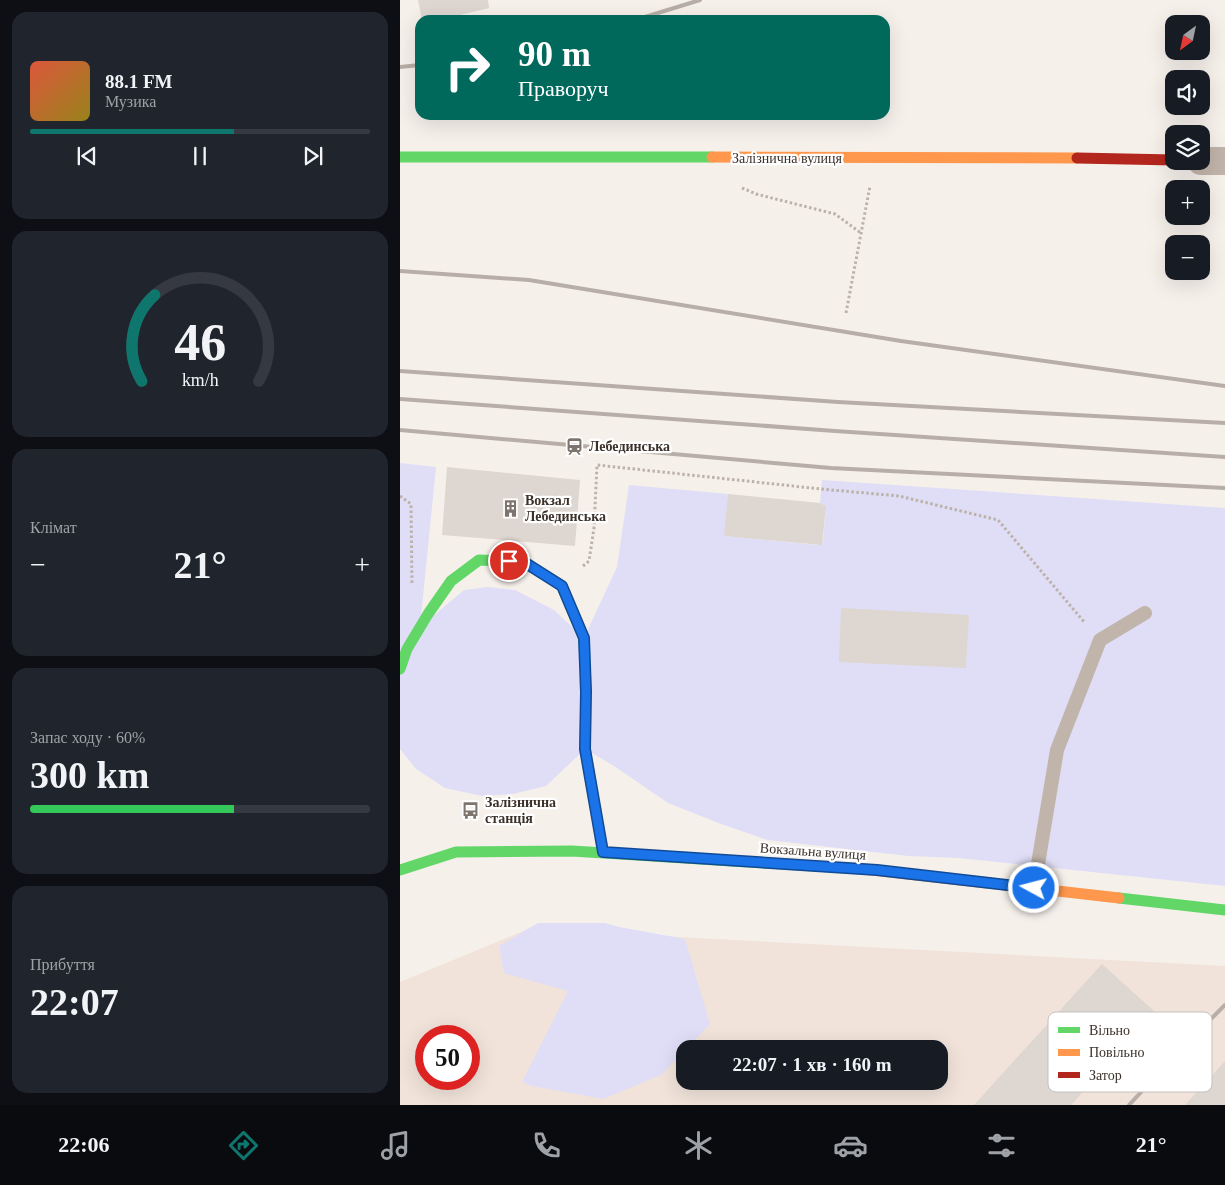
<!DOCTYPE html>
<html lang="uk">
<head>
<meta charset="utf-8">
<style>
  body { margin:0; font-family:Georgia,serif; background:#20242c; color:#f1f3f6; height:100vh; display:flex; flex-direction:column; font-size:19px; white-space:nowrap }
  * { box-sizing:border-box; margin:0 }
  p { font-size:16px; color:#9ea1a6 }
  .icon { flex:none; width:28px; height:28px; fill:none; stroke:currentColor; stroke-width:2; stroke-linecap:round; stroke-linejoin:round }
  .map { position:relative; flex:1; overflow:hidden }
  .drawer { display:flex; flex-direction:column; gap:12px; padding:12px; background:#0d0f14; width:400px }
  .drawer>* { flex:none }
  .banner { position:absolute; left:15px; top:15px; width:475px; height:105px; border-radius:15px; box-shadow:0 5px 20px #0002; background:#00695c; color:#fff; overflow:hidden }
  .needle { width:32px; rotate:213deg }
  .tools { position:absolute; left:765px; top:15px; display:grid; gap:10px }
  .tools a { display:grid; place-items:center; width:45px; height:45px; border-radius:10px; background:#171b24; box-shadow:0 5px 20px #0002; font-size:25px }
  .speed { position:absolute; left:15px; top:1025px; display:flex; gap:10px; font-size:25px; font-weight:700; text-align:center }
  .speed>* { display:grid; place-content:center; width:65px; height:65px; border-radius:50%; background:#171b24; box-shadow:0 5px 20px #0002; line-height:1 }
  .speed .limit { border:8px solid #d22; background:#fff; color:#111 }
  .pin { position:absolute; display:grid; place-items:center; width:42px; height:42px; color:#fff; margin:-21px; border:2px solid #fff; border-radius:50%; box-shadow:0 1px 5px #0007 }
  .me { position:absolute; width:55px; margin:-28px; rotate:277deg; stroke-linejoin:round; filter:drop-shadow(0 0 4px #0008) }
  .turn { display:flex; align-items:center; gap:18px; height:105px; padding:0 20px; font-size:22px }
  .turn .icon { width:65px; height:65px; stroke-width:2.5 }
  .turn b { display:block; font-size:35px; line-height:42px }
  .big { font-size:38px; font-weight:700; line-height:1.1 }
  .drawer .widget { flex:1; display:flex; flex-direction:column; justify-content:center; gap:8px; min-width:0; padding:0 18px; border-radius:15px; background:#20242c }
  .drawer .dial { align-items:center; gap:0 }
  .dial svg { height:130px; overflow:visible; fill:none; stroke:#363941; stroke-width:7; stroke-linecap:round; text-anchor:middle }
  .dial text { fill:#f1f3f6; stroke:none }
  .song { display:flex; align-items:center; gap:15px }
  .cover { width:60px; height:60px; border-radius:8px; background:linear-gradient(135deg,hsl(10 70% 55%),hsl(50 70% 35%)) }
  .played { height:5px; border-radius:2px; background:linear-gradient(90deg,#0f766e 60%,#363941 60%) }
  .keys { display:flex; justify-content:space-around; direction:ltr }
  .heat { display:flex; justify-content:space-between; align-items:center; font-size:28px; direction:ltr }
  .charge { height:8px; border-radius:4px; background:linear-gradient(90deg,#34c759 60%,#363941 0) }
  .trip { position:absolute; left:276px; top:1040px; width:272px; height:50px; border-radius:15px; background:#171b24; box-shadow:0 5px 20px #0002; font-weight:700; line-height:50px; text-align:center }
  .dock { display:flex; height:80px; justify-content:space-around; align-items:center; background:#090b0e; color:#9ea1a6 }
  .dock .icon { width:35px; height:35px }
  .dock .selected { color:#0f766e }
  .dock b { font-size:22px; color:#f1f3f6 }
  main { display:flex; flex:1; min-height:0 }
  .map>svg:first-child { display:block }
  .built { fill:#f1e3da; fill-rule:evenodd }
  .green { fill:#dfdef6 }
  .building { fill:#ded6d0 }
  .lines { fill:none; stroke-linecap:round; stroke-linejoin:round }
  .path { stroke:#bcb2aa; stroke-width:3; stroke-dasharray:2.5 2.5; stroke-linecap:butt }
  .lane { stroke:#c1b4aa; stroke-width:14 }
  .street { stroke:#c1b4aa; stroke-width:28 }
  .fast { stroke:#63d668; stroke-width:11 }
  .slow { stroke:#ff974d; stroke-width:11 }
  .jam { stroke:#b3261e; stroke-width:11 }
  .rail { stroke:#b7aea7; stroke-width:4 }
  .route-casing { stroke:#114b97; stroke-width:12 }
  .route { stroke:#1a73e8; stroke-width:9 }
  .labels { text-anchor:middle; stroke-width:4.5; stroke-linejoin:round; paint-order:stroke }
  .street-label { font-size:14px; fill:#3c312a; stroke:#fff }
  .poi-label { font-size:14px; font-weight:bold; fill:#3c312a; stroke:#fff; text-anchor:start }
  .key { fill:#fff; stroke:#c4c1bf; stroke-width:1 }
  .key-label { font-size:14px; fill:#3c312a }
</style>
</head>
<body>
<main>
<section class="drawer">
<div class="widget">
<div class="song"><i class="cover"></i><div><b>88.1 FM</b><p>Музика</p></div></div>
<div class="played"></div>
<div class="keys"><svg class="icon" aria-label="previous" viewBox="0 0 24 24"><path d="M18 5L8 12l10 7zM5 5v14"/></svg><svg class="icon" aria-label="pause" viewBox="0 0 24 24"><path d="M8 5v14M16 5v14"/></svg><svg class="icon" aria-label="next" viewBox="0 0 24 24"><path d="M6 5l10 7-10 7zM19 5v14"/></svg></div>
</div>
<div class="widget dial"><svg viewBox="0 0 100 80">
<path d="M14 69A42 42 0 1 1 86 69"/>
<path d="M14 69A42 42 0 0 1 22 16" stroke="#0f766e"/>
<text x="50" y="56" font-size="32" font-weight="700">46</text>
<text x="50" y="72" font-size="11">km/h</text>
</svg></div>
<div class="widget"><p>Клімат</p>
<div class="heat"><a>−</a><b class="big">21°</b><a>+</a></div>
</div>
<div class="widget"><p>Запас ходу · 60%</p><b class="big">300 km</b><div class="charge"></div></div>
<div class="widget"><p>Прибуття</p><b class="big">22:07</b></div>
</section>
<div class="map">
<svg width="825" height="1105" viewBox="0 0 825 1105">
  <rect width="100%" height="100%" fill="#f6f0eb"/>
  <path class="built" d="M128,929L825,966V1105H0V982ZM26,1036H69V1079H26ZM285,1049H540V1081H285Z"/>
  <path class="green" d="M0,463L36,467L20,627L64,590L88,587L115,590L154,610L184,638L217,567L229,485L328,494L325,536L418,545L423,541L426,506L420,503L422,480L825,508V886L559,858L508,856L368,840L321,824L268,803L214,766L185,749L146,786L113,794L82,796L45,788L16,769L0,749Z
    M138,923H205L219,927L285,939L310,1024L261,1075L203,1099L132,1086L122,1082L168,991L104,973L99,946Z"/>
  <path class="building" d="M18,0H88L89,8L40,20H22Z
    M47,467L180,480L175,546L42,535Z
    M328,494L420,503L426,506L422,545L324,536Z
    M441,608L569,615L566,668L439,662Z
    M702,964L755,1012L671,1105H574Z
    M825,1061V1105H785Z"/>
  <g class="lines">
    <path class="path" d="M342,188L356,194L435,214L461,233
      M446,313L470,186
      M0,496L11,504L12,584
      M183,566L189,561L194,528L197,465L421,489L499,496L598,520L685,623"/>
    <path class="lane" d="M634,888L657,750L700,640L745,613"/>
    <path class="street" d="M801,161H825"/>
    <path class="fast" d="M0,157H312
      M0,669L7,649L28,614L51,581L79,560L124,562L162,586L184,638L186,689
      M0,870L56,852L172,851L463,869
      M719,898L825,910"/>
    <path class="slow" d="M312,157L677,158
      M186,689L185,749L203,852
      M463,869L719,898"/>
    <path class="jam" d="M677,158L774,160"/>
    <path class="rail" d="M235,20L300,0
      M0,67L20,65
      M0,271L129,280L501,341L825,386
      M0,371L438,402L825,423
      M0,399L435,431L825,457
      M0,430L431,468L825,488
      M729,1105L785,1045L825,1005"/>
  </g>
  <g class="lines">
    <defs>
      <path id="route" d="M109,561L124,562L162,586L184,638L186,692L185,749L203,852L477,870L634,888"/>
    </defs>
    <use href="#route" class="route-casing"/>
    <use href="#route" class="route"/>
  </g>
  <defs>
    <symbol id="station-bare" viewBox="-9 -9 18 18"><path d="M-3-6H3Q5-6 5-4V2Q5 4 3 4L4.5 6H3L1.5 4h-3L-3 6H-4.5L-3 4Q-5 4-5 2V-4Q-5-6-3-6ZM-3.5-4v3h7v-3ZM-3.5 1v1.5H-2V1ZM2 1v1.5H3.5V1Z" fill="#7d746e" stroke="#fff" stroke-width="2.5" paint-order="stroke"/></symbol>
    <symbol id="building-bare" viewBox="-9 -9 18 18"><path d="M-4-6H4V6H1V3H-1V6H-4ZM-2.5-4.3h1.7v1.8h-1.7ZM.8-4.3h1.7v1.8H.8ZM-2.5-1h1.7V.8h-1.7ZM.8-1h1.7V.8H.8Z" fill="#7d746e" stroke="#fff" stroke-width="2.5" paint-order="stroke"/></symbol>
    <symbol id="bus-bare" viewBox="-9 -9 18 18"><path d="M-5-6H5V4H4V6H2V4H-2V6H-4V4H-5ZM-3.5-4V0h7V-4ZM-3.5 1.2v1.5H-2V1.2ZM2 1.2v1.5H3.5V1.2Z" fill="#7d746e" stroke="#fff" stroke-width="2.5" paint-order="stroke"/></symbol>
  </defs>
  <g fill-rule="evenodd">
    <use href="#station-bare" x="162" y="434" width="25" height="25"/>
    <use href="#building-bare" x="98" y="496" width="25" height="25"/>
    <use href="#bus-bare" x="58" y="798" width="25" height="25"/>
  </g>
  <g class="labels">
    <g class="street-label">
      <text x="387" y="163">Залізнична вулиця</text>
      <text transform="translate(413 851) rotate(4)" y="5">Вокзальна вулиця</text>
    </g>
    <g class="poi-label">
      <text x="189" y="451">Лебединська</text>
      <text x="125" y="505">Вокзал<tspan x="125" dy="16">Лебединська</tspan></text>
      <text x="85" y="807">Залізнична<tspan x="85" dy="16">станція</tspan></text>
    </g>
  </g>
  <rect x="648" y="1012" width="164" height="80" rx="8" class="key"/>
  <rect x="658" y="1027" width="22" height="6" fill="#63d668"/>
  <rect x="658" y="1049" width="22" height="7" fill="#ff974d"/>
  <rect x="658" y="1072" width="22" height="6" fill="#b3261e"/>
  <g class="key-label">
    <text x="689" y="1035">Вільно</text>
    <text x="689" y="1057">Повільно</text>
    <text x="689" y="1080">Затор</text>
  </g>
</svg>
<div class="tools">
<a><svg class="needle" viewBox="-14 -14 28 28"><path d="M0-13l5 13h-10z" fill="#e53935"/><path d="M0 13l5-13h-10z" fill="#9ea1a6"/></svg></a>
<a><svg class="icon" aria-label="sound" viewBox="0 0 24 24"><path d="M4 9h4l5-4v14l-5-4H4zM17 9q2 3 0 6"/></svg></a>
<a><svg class="icon" aria-label="layers" viewBox="0 0 24 24"><path d="M12 4l9 5-9 5-9-5zM3 14l9 5 9-5"/></svg></a>
<a>+</a>
<a>−</a>
</div>
<div class="speed"><div class="limit">50</div></div>
<div class="pin" style="left:109px;top:561px;background:#d93025"><svg class="icon" aria-label="arrive" viewBox="0 0 24 24"><path d="M6 21V4h12l-3 4 3 4H6"/></svg></div>
<svg class="me" style="left:634px;top:888px" viewBox="-20 -20 40 40"><circle r="17" fill="#1a73e8" stroke="#fff" stroke-width="3"/><path d="M0-11L8 9 0 5-8 9z" fill="#fff"/></svg>
<div class="trip">22:07 · 1 хв · 160 m</div>
<div class="banner">
<div class="turn"><svg class="icon" aria-label="right" viewBox="0 0 24 24"><path d="M7 20v-9h11M14 6l5 5-5 5"/></svg><div><b>90 m</b>Праворуч</div></div>
</div>
</div>
</main>
<nav class="dock">
<b>22:06</b>
<svg class="icon selected" aria-label="directions" viewBox="0 0 24 24"><path d="M12 3l9 9-9 9-9-9zM9 14v-3h6M13 9l2 2-2 2"/></svg>
<svg class="icon" aria-label="music" viewBox="0 0 24 24"><path d="M9 18V5l10-2v13"/><circle cx="6" cy="18" r="3"/><circle cx="16" cy="16" r="3"/></svg>
<svg class="icon" aria-label="phone" viewBox="0 0 24 24"><path d="M5 4h4l2 5-3 2q2 4 5 5l2-3 5 2v4C11 20 4 13 5 4z"/></svg>
<svg class="icon" aria-label="climate" viewBox="0 0 24 24"><path d="M12 3v18M4 7l16 10M4 17L20 7"/></svg>
<svg class="icon" aria-label="car" viewBox="0 0 24 24"><path d="M5 17H2v-5l4-1 3-4h7l3 4 3 1v5h-3M9 17h6M6 11h13"/><circle cx="7" cy="17" r="2"/><circle cx="17" cy="17" r="2"/></svg>
<svg class="icon" aria-label="filters" viewBox="0 0 24 24"><path d="M4 7h16M4 17h16"/><circle cx="9" cy="7" r="2"/><circle cx="15" cy="17" r="2"/></svg>
<b>21°</b>
</nav>
</body>
</html>
